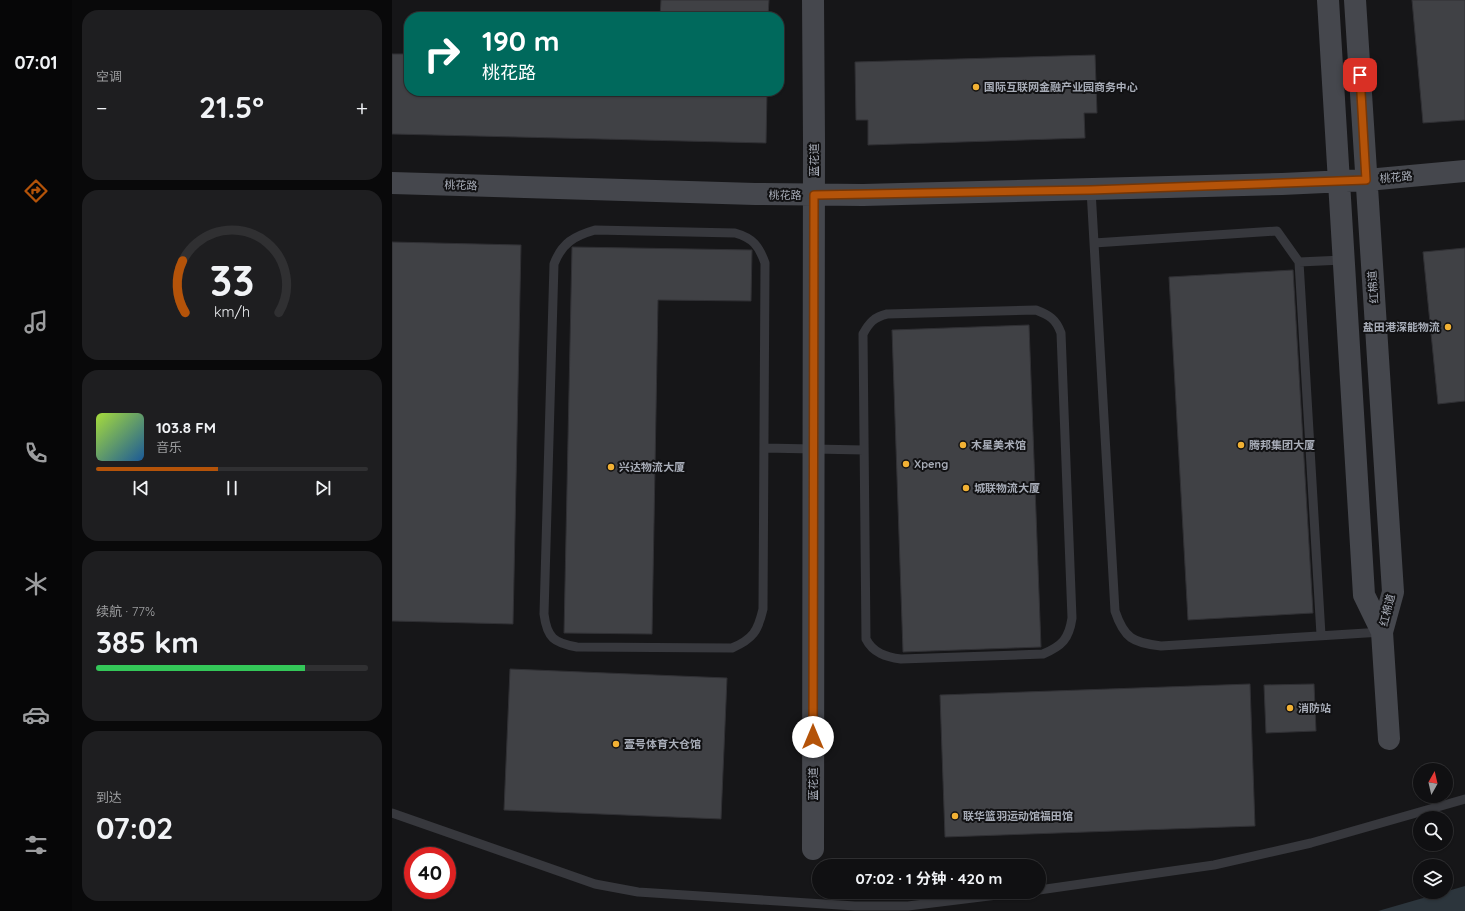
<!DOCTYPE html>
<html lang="zh">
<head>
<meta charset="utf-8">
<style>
  body { margin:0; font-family:Quicksand,"Noto Sans SC",sans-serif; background:#1e1e20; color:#f1f3f6; height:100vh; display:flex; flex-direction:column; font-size:15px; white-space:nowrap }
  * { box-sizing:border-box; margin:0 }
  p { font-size:13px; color:#9c9d9f }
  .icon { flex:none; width:22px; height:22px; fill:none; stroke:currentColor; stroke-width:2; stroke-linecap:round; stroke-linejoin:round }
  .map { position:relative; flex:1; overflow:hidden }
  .drawer { display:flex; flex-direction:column; gap:10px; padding:10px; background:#09090a; width:320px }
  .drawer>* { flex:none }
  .hud { position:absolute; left:12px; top:12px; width:380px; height:84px; border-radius:16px; box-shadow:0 1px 3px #0004,0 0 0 1px #303032; background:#00695c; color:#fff; overflow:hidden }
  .needle { width:26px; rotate:8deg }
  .controls { position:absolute; left:1021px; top:763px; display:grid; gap:8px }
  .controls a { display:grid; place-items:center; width:40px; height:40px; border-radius:50%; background:#101012; box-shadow:0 1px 3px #0004,0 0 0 1px #303032; font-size:20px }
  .speed { position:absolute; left:12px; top:847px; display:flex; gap:8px; font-size:20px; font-weight:700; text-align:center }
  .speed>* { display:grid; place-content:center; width:52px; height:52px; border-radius:50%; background:#101012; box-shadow:0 1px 3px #0004,0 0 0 1px #303032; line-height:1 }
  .speed .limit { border:6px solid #d22; background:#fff; color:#111 }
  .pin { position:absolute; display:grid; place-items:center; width:34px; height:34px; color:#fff; margin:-17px; border-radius:8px; box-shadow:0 2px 6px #0006 }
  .me { position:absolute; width:44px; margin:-22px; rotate:0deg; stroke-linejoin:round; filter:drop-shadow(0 0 3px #0008) }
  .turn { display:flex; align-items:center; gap:14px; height:84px; padding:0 12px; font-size:18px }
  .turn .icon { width:52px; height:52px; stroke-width:2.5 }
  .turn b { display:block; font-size:28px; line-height:34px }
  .big { font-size:30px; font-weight:700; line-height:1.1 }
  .drawer .card { flex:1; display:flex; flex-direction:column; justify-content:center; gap:6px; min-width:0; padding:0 14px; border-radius:16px; background:#1e1e20 }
  .drawer .dial { align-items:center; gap:0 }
  .dial svg { height:104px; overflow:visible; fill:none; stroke:#303032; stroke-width:7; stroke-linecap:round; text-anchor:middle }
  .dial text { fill:#f1f3f6; stroke:none }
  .song { display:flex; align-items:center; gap:12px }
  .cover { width:48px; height:48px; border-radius:6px; background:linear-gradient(135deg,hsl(80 70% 55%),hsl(210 70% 35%)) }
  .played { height:4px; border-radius:2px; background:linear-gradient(90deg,#b45309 45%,#303032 45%) }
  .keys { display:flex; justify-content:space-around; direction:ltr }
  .heat { display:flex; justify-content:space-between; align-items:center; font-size:22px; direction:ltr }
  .charge { height:6px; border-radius:3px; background:linear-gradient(90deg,#34c759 77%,#303032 0) }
  .trip { position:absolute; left:420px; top:859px; width:234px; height:40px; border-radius:20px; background:#101012; box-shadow:0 1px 3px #0004,0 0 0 1px #303032; font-weight:700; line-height:40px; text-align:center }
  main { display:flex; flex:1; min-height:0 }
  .tabs { display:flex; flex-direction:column; width:72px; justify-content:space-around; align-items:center; background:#060607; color:#9c9d9f }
  .tabs .icon { width:28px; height:28px }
  .tabs .current { color:#b45309 }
  .tabs b { font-size:18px; color:#f1f3f6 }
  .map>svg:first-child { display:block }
  .water { fill:#2c353c }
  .building { fill:#404145; stroke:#303034 }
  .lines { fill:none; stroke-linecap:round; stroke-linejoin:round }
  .lane { stroke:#37383d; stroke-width:9 }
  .secondary { stroke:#45474d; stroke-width:22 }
  .route-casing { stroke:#753606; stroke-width:10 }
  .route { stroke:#b45309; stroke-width:7 }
  .poi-dot { fill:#f2b134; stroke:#111113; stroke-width:1.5 }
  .labels { text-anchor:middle; stroke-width:4; stroke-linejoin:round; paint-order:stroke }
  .poi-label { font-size:11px; font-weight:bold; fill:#a8adb8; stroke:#111113; text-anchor:start }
  .street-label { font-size:11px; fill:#a8adb8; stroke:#111113 }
</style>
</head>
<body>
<main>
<nav class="tabs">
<b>07:01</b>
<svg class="icon current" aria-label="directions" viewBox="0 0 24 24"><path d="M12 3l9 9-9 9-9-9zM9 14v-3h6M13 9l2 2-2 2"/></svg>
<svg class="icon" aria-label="music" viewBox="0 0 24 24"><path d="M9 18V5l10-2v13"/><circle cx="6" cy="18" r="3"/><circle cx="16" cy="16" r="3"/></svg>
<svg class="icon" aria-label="phone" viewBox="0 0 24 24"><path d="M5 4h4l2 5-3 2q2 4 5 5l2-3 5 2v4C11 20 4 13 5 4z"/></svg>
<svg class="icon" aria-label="climate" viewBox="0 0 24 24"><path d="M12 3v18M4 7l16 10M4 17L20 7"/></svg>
<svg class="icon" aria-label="car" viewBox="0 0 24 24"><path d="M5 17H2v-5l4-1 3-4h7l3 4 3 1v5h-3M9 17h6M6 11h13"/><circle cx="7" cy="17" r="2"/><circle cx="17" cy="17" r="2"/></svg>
<svg class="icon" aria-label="filters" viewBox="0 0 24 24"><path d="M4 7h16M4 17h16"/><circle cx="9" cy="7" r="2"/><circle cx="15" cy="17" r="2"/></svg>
</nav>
<section class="drawer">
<div class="card"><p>空调</p>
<div class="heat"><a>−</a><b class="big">21.5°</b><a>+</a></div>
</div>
<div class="card dial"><svg viewBox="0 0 100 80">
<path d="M14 69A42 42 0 1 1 86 69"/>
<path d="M14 69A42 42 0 0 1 12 29" stroke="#b45309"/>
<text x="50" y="56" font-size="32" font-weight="700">33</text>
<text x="50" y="72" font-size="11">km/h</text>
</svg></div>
<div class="card">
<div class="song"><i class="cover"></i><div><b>103.8 FM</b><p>音乐</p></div></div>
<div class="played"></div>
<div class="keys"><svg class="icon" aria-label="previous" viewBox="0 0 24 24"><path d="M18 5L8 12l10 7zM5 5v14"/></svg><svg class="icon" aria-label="pause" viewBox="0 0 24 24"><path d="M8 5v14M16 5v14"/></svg><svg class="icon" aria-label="next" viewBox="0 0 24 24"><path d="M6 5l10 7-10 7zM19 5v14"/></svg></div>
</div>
<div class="card"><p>续航 · 77%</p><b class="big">385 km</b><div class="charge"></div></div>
<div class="card"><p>到达</p><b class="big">07:02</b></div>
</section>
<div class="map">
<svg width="1073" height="911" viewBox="0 0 1073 911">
  <rect width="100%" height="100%" fill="#161618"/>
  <path class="water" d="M1073,886V911H986Z"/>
  <path class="building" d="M269,0H377L376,17H268Z
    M1020,0H1073V120L1031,123Z
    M0,54H17V91H375L374,143L0,134Z
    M703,55L705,113H692L693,138L476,145V120H464L463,62Z
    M0,242L129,245L121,624L0,621Z
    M180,247L360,250L359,301L266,300L260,634L172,633Z
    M1073,248V401L1046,404L1031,252Z
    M901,270L921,613L796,620L777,277Z
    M637,325L649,647L511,652L500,330Z
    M118,669L335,678L329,819L112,810Z
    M858,684L863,826L553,837L548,695Z
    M922,684L924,731L874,733L872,685Z"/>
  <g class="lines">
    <path class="lane" d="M699,190L723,611C732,638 741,643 769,646L990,632
      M203,230L343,233C361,238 367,246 373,263L371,609C366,631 361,639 340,648L185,647C162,643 155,638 152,614L162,264C170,243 182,236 203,230Z
      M702,243L885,231L907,262L929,635
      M907,262L951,260
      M644,310C657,315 664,319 669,333L680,618C677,639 670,646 651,654L509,659C494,657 481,653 474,639L471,334C477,323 482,317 495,314Z
      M372,448L472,450
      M0,813L203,884L246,892L463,906H516L630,892
      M647,890L822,865L919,843L1073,799"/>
    <path class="secondary" d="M936,0L972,595L990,632
      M963,0L1001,592L990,632L997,739
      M0,183L363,194L471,195L890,184L975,180L1073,171
      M421,849L422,141L421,0"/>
  </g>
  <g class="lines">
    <defs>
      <path id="route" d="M421,737L422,195L699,190L974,180L968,75"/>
    </defs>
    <use href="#route" class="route-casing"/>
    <use href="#route" class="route"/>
  </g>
  <g class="poi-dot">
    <circle cx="584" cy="87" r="4"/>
    <circle cx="1056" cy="327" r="4"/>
    <circle cx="571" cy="445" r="4"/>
    <circle cx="849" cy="445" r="4"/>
    <circle cx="514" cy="464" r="4"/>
    <circle cx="219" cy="467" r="4"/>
    <circle cx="574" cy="488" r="4"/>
    <circle cx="898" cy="708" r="4"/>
    <circle cx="224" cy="744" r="4"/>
    <circle cx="563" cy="816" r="4"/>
  </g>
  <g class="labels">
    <g class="poi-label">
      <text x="592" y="91">国际互联网金融产业园商务中心</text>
      <text x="1048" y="331" text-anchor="end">盐田港深能物流</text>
      <text x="579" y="449">木星美术馆</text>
      <text x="857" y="449">腾邦集团大厦</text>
      <text x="522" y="468">Xpeng</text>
      <text x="227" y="471">兴达物流大厦</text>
      <text x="582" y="492">城联物流大厦</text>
      <text x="906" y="712">消防站</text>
      <text x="232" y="748">壹号体育大仓馆</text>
      <text x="571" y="820">联华篮羽运动馆福田馆</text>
    </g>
    <g class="street-label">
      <text transform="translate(422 160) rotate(-90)" y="4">蓝花道</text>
      <text transform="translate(1004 177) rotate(-5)" y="4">桃花路</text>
      <text transform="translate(69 185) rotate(2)" y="4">桃花路</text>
      <text transform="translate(393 195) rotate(1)" y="4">桃花路</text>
      <text transform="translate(981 287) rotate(-94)" y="4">红棉道</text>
      <text transform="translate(995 610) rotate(-76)" y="4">红棉道</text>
      <text transform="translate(421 784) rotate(-90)" y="4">蓝花道</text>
    </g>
  </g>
</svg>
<div class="controls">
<a><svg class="needle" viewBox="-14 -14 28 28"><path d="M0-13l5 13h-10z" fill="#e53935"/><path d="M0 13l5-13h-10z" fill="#9c9d9f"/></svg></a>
<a><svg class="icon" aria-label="search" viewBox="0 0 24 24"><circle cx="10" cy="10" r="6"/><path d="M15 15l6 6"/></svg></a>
<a><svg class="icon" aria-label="layers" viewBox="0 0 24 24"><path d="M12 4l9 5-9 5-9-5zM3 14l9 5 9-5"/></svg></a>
</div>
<div class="speed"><div class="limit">40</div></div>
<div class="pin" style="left:968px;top:75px;background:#d93025"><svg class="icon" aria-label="arrive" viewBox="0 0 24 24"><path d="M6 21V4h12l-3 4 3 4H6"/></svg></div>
<svg class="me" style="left:421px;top:737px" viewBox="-20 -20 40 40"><circle r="19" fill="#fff"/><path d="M0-13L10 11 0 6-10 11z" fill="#b45309"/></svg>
<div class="trip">07:02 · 1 分钟 · 420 m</div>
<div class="hud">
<div class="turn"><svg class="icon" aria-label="right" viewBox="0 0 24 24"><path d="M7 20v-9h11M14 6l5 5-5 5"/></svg><div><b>190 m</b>桃花路</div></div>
</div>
</div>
</main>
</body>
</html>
